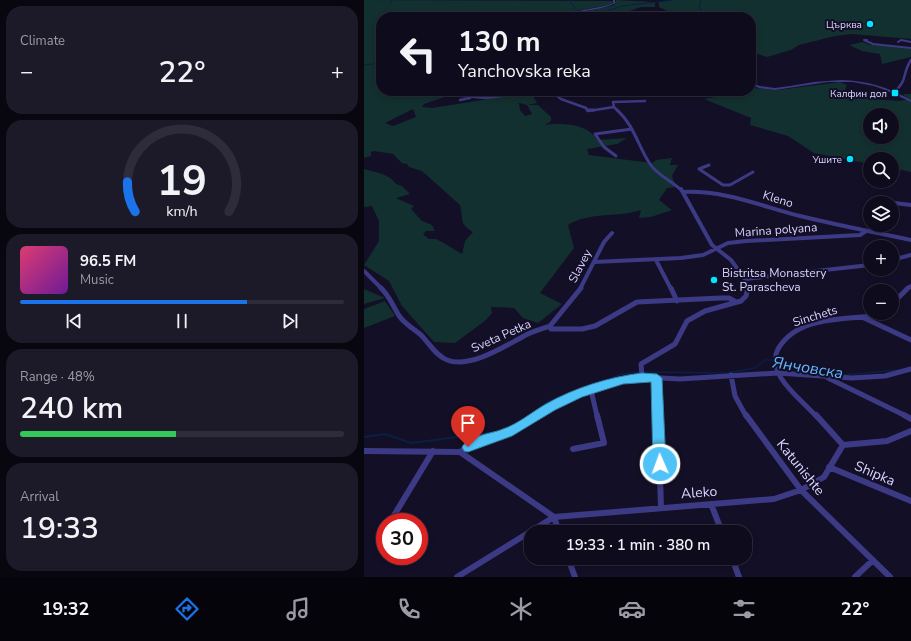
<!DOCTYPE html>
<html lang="en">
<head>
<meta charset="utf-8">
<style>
  body { margin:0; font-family:"Nunito Sans",sans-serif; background:#1c1929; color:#f1f3f6; height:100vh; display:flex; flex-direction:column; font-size:15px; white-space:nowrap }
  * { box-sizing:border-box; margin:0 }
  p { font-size:13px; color:#9b9ba3 }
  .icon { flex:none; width:22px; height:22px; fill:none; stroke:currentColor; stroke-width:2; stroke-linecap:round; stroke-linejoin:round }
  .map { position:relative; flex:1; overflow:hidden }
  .panel { display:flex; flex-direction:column; gap:6px; padding:6px; background:#08060f; width:364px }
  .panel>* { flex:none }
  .banner { position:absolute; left:12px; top:12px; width:380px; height:84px; border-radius:16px; box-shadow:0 2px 6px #0003,0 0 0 1px #2e2b3b; background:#0e0b1c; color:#f1f3f6; overflow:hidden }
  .buttons { position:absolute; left:499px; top:108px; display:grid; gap:8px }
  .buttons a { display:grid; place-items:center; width:36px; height:36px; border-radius:50%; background:#0e0b1c; box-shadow:0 2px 6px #0003,0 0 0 1px #2e2b3b; font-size:20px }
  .speed { position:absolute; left:12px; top:513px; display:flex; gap:8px; font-size:20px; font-weight:700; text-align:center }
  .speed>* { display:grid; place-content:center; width:52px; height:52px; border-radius:50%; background:#0e0b1c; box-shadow:0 2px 6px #0003,0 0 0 1px #2e2b3b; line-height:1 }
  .speed .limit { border:6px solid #d22; background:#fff; color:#111 }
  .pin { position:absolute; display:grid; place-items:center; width:34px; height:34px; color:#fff; margin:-41px -17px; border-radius:50% 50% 50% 0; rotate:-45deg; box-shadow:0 0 4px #0007 }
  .pin .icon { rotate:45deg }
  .me { position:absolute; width:44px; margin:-22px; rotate:358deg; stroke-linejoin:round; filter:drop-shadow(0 0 3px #0008) }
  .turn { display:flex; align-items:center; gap:14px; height:84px; padding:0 16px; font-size:18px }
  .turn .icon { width:52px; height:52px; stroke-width:2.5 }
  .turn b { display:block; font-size:28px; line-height:34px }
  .big { font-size:30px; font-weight:600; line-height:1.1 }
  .panel .tile { flex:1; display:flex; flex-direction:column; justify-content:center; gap:6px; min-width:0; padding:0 14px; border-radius:16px; background:#1c1929 }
  .panel .dial { align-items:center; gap:0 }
  .dial svg { height:104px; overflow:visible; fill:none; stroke:#2e2b3b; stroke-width:7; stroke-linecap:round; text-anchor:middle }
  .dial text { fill:#f1f3f6; stroke:none }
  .song { display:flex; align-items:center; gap:12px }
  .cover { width:48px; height:48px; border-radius:6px; background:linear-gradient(135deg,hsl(340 70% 55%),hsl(280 70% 35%)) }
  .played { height:4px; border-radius:2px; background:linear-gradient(90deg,#1a73e8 70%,#2e2b3b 70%) }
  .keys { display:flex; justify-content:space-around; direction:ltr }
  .heat { display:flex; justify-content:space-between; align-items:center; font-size:22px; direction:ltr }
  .charge { height:6px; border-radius:3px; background:linear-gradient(90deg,#34c759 48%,#2e2b3b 0) }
  .trip { position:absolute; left:160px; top:525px; width:228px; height:40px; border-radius:16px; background:#0e0b1c; box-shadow:0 2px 6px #0003,0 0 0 1px #2e2b3b; font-weight:600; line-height:40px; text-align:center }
  .dock { display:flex; height:64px; justify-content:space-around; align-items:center; background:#06040b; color:#9b9ba3 }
  .dock .icon { width:28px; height:28px }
  .dock .active { color:#1a73e8 }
  .dock b { font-size:18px; color:#f1f3f6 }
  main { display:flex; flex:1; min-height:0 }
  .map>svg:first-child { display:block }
  .green { fill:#12302f; fill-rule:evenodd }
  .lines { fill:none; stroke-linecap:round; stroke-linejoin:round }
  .stream-far2 { stroke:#0a1f44; stroke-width:1 }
  .stream-far1 { stroke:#0a1f44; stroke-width:1.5 }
  .stream { stroke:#0a1f44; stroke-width:2 }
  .minor-far5 { stroke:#3d3a85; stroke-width:2 }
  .minor-far4 { stroke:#3d3a85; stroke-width:2.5 }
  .minor-far3 { stroke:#3d3a85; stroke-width:3 }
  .minor-far2 { stroke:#3d3a85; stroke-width:4 }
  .minor-far1 { stroke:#3d3a85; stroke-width:5 }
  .minor { stroke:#3d3a85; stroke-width:6 }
  .tertiary { fill:#3d3a85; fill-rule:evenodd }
  .route { fill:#4fc3f7; stroke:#337fa1 }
  .poi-dot { fill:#00e5ff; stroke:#130f26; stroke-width:1.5 }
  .labels { text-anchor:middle; stroke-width:4; stroke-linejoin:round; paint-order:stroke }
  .far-poi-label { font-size:10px; fill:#d9d4ff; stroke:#130f26; text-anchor:end }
  .street-label { font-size:12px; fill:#d9d4ff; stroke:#130f26 }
  .poi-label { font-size:12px; fill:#d9d4ff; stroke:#130f26; text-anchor:start }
  .near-street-label { font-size:14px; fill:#d9d4ff; stroke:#130f26 }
  .near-water-label { font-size:16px; font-style:italic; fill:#62b6ff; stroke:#130f26 }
</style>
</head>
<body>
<main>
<section class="panel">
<div class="tile"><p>Climate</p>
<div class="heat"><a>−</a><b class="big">22°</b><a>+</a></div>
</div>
<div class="tile dial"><svg viewBox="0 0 100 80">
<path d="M14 69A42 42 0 1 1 86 69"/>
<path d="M14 69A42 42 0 0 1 8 46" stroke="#1a73e8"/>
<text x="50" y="56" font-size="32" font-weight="700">19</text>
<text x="50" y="72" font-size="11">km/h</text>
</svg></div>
<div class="tile">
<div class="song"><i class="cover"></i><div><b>96.5 FM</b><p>Music</p></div></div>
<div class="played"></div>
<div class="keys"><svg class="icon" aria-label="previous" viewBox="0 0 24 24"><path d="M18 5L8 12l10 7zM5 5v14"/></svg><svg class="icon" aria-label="pause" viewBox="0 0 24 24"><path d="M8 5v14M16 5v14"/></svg><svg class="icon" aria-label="next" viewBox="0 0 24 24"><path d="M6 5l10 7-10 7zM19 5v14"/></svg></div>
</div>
<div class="tile"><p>Range · 48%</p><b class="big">240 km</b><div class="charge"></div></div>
<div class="tile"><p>Arrival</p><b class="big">19:33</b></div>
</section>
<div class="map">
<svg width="547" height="577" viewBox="0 0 547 577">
  <rect width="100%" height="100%" fill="#130f26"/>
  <path class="green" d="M0,0L248,1L249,3C233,10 213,7 199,17H17V91H98L60,104L58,107L68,108L167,92L173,103L163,105L155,103L156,110L161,116L168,114L163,105H174L187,117V121L181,125C198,123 223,123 233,140L263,138L253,144L223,149L225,155L288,163L292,160L308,158L306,165H314L308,176L312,187L303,188L295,200L308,210L287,217L275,218L277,210C253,218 227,211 204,225L210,248L176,293L198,304L174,323L159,318L150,308L127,307L128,313L122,320L91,343L70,342L38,306L25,281L0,265L15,241V221L8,206L0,207V169C13,173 24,173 32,184L38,186L46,194L32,198L50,206L47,209L58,221L68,225L71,231H62L59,234L65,239H72L78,242L98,254L101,241L109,232C94,223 100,219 96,205L58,171L45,167L43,164L38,163L29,154L10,151L7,152V156L0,158ZM49,109L52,117L29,126L21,123Z
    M252,0L291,2V7H277L248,17H205C219,10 235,10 250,5Z
    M308,0H547V39L487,34L471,36L435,45L427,50L403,57L387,52V17H315L295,7V2Z
    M499,42L506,45H527L547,49V57L518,64L516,54L498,51L485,45Z
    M476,82L483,85L478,97L535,101L541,100L543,98L539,94H547V172L528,168V159H506V164L450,153L424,136L386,125L387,118L340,99L387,91V89L390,88L414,90ZM506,115H528V137H506Z
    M214,91H351C328,98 302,92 278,92C263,92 226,98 214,91Z
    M0,289L21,298L0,304Z
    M21,301L31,316L0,328V309Z"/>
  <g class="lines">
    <path class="stream-far2" d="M205,0L212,9
      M337,0L335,6L341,17
      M26,4L28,0
      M225,17L258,6L309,0
      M0,65L17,63"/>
    <path class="stream-far1" d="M414,361L436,369L460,374
      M279,372L364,373L391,368L401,360H410
      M478,375L534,370
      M164,416L185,401L235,384L257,374L275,372"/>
    <path class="stream" d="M162,418L166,415
      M0,437L21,434L47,443L140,431L150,425"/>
    <path class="minor-far5" d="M503,40H500L509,44L547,48
      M534,42L537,40L547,42"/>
    <path class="minor-far4" d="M187,91L197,99L222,108L224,111L250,107
      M530,92C544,81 538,73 547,60
      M87,95L122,98L176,91
      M96,100L106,98
      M250,107L254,111
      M250,107L249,102L281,101"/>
    <path class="minor-far3" d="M223,110H230
      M253,110C270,125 274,146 286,164C293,175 308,181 317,190
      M252,156L240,147L231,134L268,129
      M345,165L335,169L359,185
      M359,185H366L389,172"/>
    <path class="minor-far2" d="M317,189L348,245L367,260L381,279L384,289
      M319,192C360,190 397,206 436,216C472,225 510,232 547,240
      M531,203L547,205
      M292,260L307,289
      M528,260L547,255
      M230,262L317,258L339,255L364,243L382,241L496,235L502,231
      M0,271L18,289
      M381,279L506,265
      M216,289L240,242L248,233
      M543,289L547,286"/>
    <path class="minor-far1" d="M17,288C27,298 29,307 36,317C41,324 50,329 57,335C65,343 72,356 83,360C106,369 141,346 160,336C168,331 178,329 186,326
      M307,288L313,301
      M528,312L531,301L544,288
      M498,317L547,340
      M186,326L187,329H218L231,326L273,302L357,298H365L372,302
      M186,326L217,288
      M367,375L371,396L382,416
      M278,377L277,364L311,344L323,321L341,311L377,301L382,296L384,288
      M293,378L294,416
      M464,378L542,416
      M227,390L233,416
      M171,416L187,406L214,394L259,380L278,377L316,379L414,373L488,378L521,376L547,369
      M452,416C441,404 426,392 417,378C412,370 409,358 414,349C436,311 492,322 527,313"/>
    <path class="minor" d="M294,415L297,508
      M382,415L437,490L526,577
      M452,415L479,445
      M540,415L547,419
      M209,449L240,443L233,415
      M0,451L96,452L112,443L144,433L172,415
      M96,452L190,517L195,532
      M465,467L547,501
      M347,504L358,532
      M26,522L69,451
      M204,558L211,577
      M368,558L375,577
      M93,577L190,517L410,499L437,490L460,477L479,445L523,441L547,431
      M491,577L509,560"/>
    <path class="tertiary" d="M249,0H251V3C241,9 229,9 217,12C212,13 207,17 202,17C216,7 234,10 249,3Z
      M477,80C504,81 524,87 547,100V102L521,90L510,86L489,82H464L411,90L395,88L387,85V83L396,86L411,88L426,86L450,82Z"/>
  </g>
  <path class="route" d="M278,373L293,374L298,378L302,464L300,468L296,470L291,468L289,464L287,382L259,384L218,397L191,410L148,436L104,452L100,451L98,447C104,435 128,434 139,429C154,424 168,412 182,404C210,388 245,377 278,373Z"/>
  <g class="poi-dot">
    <circle cx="506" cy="24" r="4"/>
    <rect x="527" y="89" width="8" height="8" rx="2"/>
    <circle cx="486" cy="159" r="4"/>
    <circle cx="350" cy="280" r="4"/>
  </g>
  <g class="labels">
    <g class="far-poi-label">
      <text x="498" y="28">Църква</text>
      <text x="523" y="97">Калфин дол</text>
      <text x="478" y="163">Ушите</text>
    </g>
    <g class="street-label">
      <text transform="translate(414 199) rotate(17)" y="4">Kleno</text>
      <text transform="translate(412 230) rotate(-4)" y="4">Marina polyana</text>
      <text transform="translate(216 266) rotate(-62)" y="4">Slavey</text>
      <text transform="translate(451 316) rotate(-17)" y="4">Sinchets</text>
      <text transform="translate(137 336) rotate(-24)" y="4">Sveta Petka</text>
    </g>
    <g class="poi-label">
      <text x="358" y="277">Bistritsa Monastery<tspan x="358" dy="14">St. Parascheva</tspan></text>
    </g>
    <g class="near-street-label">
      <text transform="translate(437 467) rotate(51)" y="5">Katunishte</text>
      <text transform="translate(511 473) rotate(23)" y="5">Shipka</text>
      <text transform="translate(335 492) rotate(-4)" y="5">Aleko</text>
    </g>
    <g class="near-water-label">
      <text transform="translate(444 367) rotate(9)" y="6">Янчовска</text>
    </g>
  </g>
</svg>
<div class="buttons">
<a><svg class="icon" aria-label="sound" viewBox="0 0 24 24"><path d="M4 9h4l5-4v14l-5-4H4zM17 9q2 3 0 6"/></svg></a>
<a><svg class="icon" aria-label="search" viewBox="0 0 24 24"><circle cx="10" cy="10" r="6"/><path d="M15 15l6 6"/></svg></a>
<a><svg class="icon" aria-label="layers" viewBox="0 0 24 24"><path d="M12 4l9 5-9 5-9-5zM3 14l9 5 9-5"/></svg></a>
<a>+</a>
<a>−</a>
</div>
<div class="speed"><div class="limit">30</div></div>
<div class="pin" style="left:104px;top:447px;background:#d93025"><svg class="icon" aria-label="arrive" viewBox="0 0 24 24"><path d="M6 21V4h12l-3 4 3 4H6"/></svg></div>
<svg class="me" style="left:296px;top:464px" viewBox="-20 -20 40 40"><circle r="17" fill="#4fc3f7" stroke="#fff" stroke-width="3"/><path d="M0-11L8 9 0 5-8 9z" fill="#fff"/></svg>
<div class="trip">19:33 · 1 min · 380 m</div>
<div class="banner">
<div class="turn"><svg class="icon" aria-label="left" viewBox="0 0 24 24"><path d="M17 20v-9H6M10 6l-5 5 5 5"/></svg><div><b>130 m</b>Yanchovska reka</div></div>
</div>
</div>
</main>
<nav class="dock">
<b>19:32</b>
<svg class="icon active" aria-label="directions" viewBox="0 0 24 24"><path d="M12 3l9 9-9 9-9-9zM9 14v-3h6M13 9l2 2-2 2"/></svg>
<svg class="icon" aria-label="music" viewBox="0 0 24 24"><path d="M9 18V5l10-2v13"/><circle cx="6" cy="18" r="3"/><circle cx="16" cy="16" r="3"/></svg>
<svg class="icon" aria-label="phone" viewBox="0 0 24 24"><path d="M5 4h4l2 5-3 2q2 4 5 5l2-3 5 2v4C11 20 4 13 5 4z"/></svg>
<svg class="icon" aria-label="climate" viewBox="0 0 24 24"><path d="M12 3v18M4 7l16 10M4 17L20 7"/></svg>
<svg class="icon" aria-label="car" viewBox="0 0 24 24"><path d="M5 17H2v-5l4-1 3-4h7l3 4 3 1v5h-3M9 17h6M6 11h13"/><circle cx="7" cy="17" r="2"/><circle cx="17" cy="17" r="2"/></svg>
<svg class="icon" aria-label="filters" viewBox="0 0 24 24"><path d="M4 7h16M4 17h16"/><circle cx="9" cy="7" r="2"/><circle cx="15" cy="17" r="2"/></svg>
<b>22°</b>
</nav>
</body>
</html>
